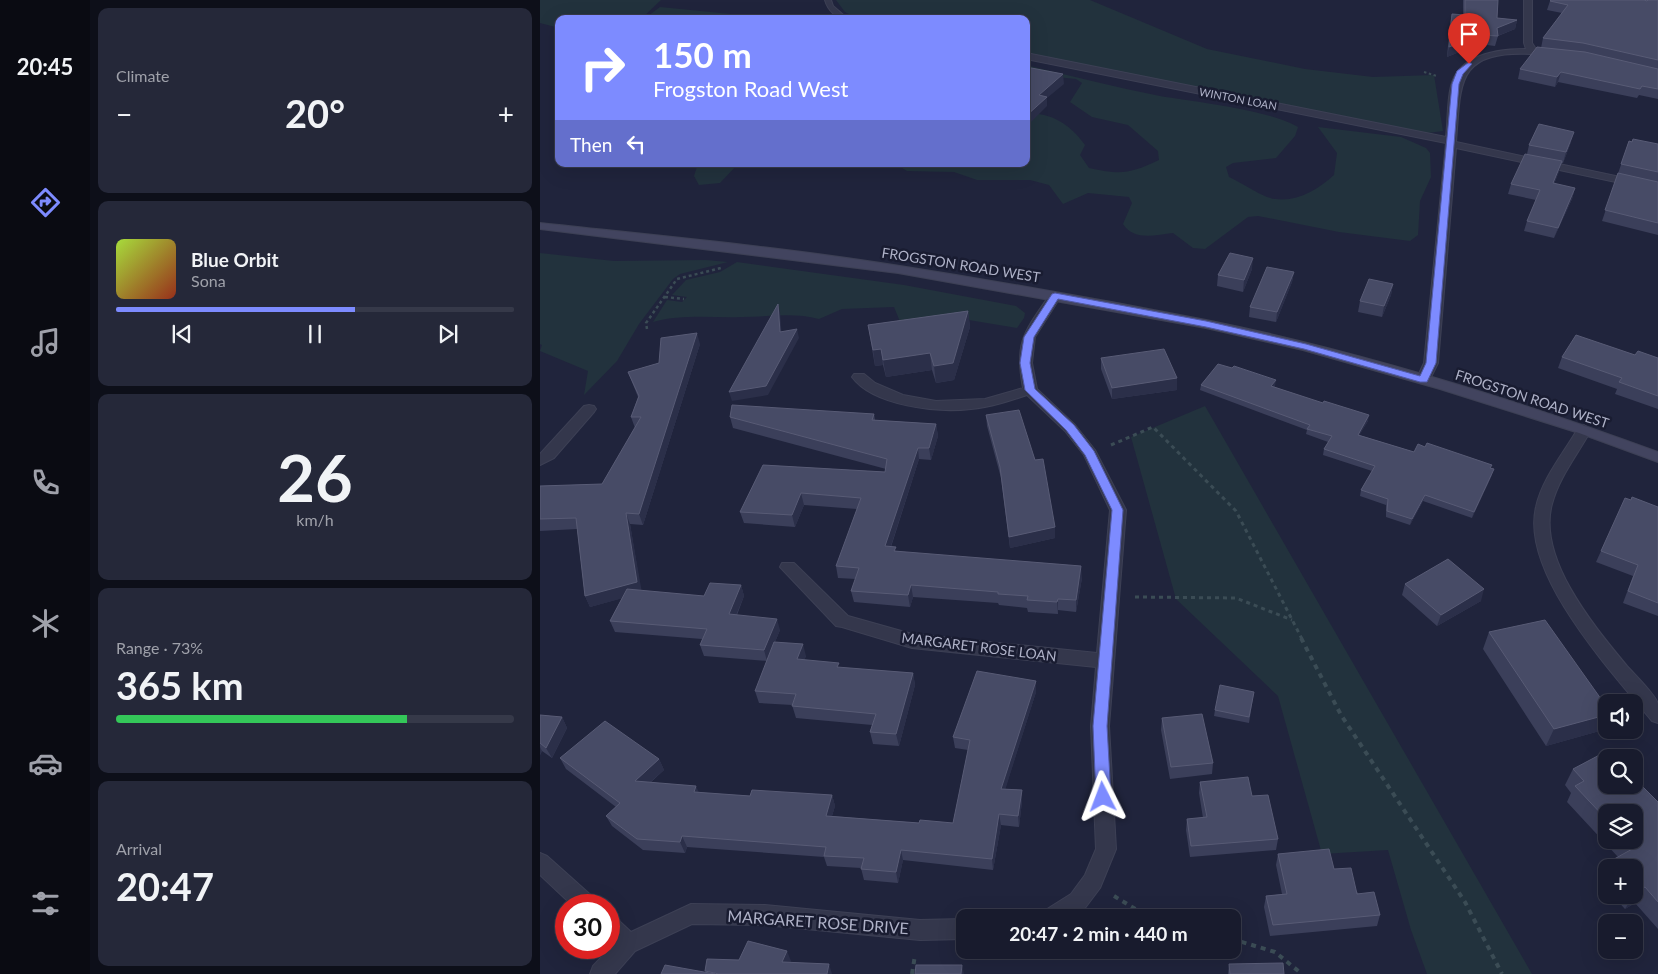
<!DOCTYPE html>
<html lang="en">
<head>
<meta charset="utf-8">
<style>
  body { margin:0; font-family:Lato,sans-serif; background:#252839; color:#f1f3f6; height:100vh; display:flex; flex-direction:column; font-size:19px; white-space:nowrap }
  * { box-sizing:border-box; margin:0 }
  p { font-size:16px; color:#9fa1aa }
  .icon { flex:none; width:28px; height:28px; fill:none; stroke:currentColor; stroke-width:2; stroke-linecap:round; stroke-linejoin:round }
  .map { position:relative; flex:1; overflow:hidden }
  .drawer { display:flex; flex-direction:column; gap:8px; padding:8px; background:#0d0f19; width:450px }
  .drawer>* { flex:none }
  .top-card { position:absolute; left:15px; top:15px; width:475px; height:152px; border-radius:10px; box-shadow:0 5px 20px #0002,0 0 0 1px #363949; background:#7d8bff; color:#fff; overflow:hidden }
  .controls { position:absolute; left:1058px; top:694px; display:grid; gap:10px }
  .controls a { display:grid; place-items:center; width:45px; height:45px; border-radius:10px; background:#181b2d; box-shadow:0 5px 20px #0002,0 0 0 1px #363949; font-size:25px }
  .speed { position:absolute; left:15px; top:894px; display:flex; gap:10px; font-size:25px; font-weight:700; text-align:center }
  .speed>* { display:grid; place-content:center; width:65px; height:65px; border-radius:50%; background:#181b2d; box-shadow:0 5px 20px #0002,0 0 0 1px #363949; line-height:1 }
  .speed .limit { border:8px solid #d22; background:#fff; color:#111 }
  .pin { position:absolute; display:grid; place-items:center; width:42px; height:42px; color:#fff; margin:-51px -21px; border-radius:50% 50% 50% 0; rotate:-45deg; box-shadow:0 0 5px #0007 }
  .pin .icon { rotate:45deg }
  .me { position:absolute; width:55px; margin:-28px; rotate:357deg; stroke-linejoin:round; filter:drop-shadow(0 0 4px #0008) }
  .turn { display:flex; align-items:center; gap:18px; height:105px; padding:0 15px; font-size:22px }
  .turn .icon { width:65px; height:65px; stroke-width:2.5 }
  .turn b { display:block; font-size:35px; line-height:42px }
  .then { display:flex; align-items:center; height:48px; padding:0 15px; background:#0003; gap:10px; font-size:19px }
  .big { font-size:38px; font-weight:700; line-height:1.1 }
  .drawer .widget { flex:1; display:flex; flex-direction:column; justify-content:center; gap:8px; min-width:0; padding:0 18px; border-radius:10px; background:#252839 }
  .drawer .dial { align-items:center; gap:0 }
  .dial b { font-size:65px; line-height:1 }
  .song { display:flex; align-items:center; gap:15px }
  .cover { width:60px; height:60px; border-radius:8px; background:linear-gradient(135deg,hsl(80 70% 55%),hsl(10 70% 35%)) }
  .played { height:5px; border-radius:2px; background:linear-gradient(90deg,#7d8bff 60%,#363949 60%) }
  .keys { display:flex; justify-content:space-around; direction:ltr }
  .heat { display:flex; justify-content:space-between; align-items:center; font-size:28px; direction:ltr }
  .charge { height:8px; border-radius:4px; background:linear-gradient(90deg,#34c759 73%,#363949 0) }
  .trip { position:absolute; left:416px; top:909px; width:285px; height:50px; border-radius:10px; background:#181b2d; box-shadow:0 5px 20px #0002,0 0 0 1px #363949; font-weight:700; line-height:50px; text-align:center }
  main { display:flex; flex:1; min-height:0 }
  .dock { display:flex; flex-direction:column; width:90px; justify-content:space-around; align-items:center; background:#0a0b12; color:#9fa1aa }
  .dock .icon { width:35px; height:35px }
  .dock .active { color:#7d8bff }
  .dock b { font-size:22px; color:#f1f3f6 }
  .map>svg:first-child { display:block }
  .green { fill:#22323d }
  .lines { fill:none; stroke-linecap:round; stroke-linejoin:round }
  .service-casing { stroke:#3d4055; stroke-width:2 }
  .minor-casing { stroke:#3d4055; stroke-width:2 }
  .secondary-casing { stroke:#3d4055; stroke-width:2 }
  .path-far3 { stroke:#3b4c55; stroke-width:2; stroke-dasharray:2.5 2.5; stroke-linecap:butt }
  .path-far2 { stroke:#3b4c55; stroke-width:2.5; stroke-dasharray:3 3; stroke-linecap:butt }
  .path-far1 { stroke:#3b4c55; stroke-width:3; stroke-dasharray:4 4; stroke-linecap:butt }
  .path { stroke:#3b4c55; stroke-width:4; stroke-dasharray:5 5; stroke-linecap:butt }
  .service { fill:#34374c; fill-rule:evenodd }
  .minor { fill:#34374c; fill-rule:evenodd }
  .secondary { fill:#42445f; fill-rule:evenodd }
  .wall { fill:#3b3f5a; fill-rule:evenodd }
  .shaded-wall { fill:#2b2f49 }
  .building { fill:#474b66; stroke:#585b75 }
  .route { fill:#7d8bff; stroke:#515aa6 }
  .labels { text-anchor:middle; stroke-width:5; stroke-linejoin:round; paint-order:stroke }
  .far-street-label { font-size:11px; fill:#afb2c8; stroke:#191c31 }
  .street-label { font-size:14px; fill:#afb2c8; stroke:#191c31 }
  .near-street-label { font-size:16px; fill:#afb2c8; stroke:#191c31 }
</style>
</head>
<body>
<main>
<nav class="dock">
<b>20:45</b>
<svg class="icon active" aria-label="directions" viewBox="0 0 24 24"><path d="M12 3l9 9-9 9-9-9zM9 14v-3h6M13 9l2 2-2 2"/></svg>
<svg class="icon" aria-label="music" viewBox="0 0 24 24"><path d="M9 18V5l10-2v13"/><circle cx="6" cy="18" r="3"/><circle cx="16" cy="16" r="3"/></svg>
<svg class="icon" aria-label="phone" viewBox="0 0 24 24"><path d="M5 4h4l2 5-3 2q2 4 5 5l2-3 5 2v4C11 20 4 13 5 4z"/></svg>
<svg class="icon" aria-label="climate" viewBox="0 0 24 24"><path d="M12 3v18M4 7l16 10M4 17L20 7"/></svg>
<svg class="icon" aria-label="car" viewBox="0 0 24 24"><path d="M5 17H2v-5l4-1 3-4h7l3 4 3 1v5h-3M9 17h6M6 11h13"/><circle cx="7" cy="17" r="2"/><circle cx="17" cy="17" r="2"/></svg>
<svg class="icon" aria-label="filters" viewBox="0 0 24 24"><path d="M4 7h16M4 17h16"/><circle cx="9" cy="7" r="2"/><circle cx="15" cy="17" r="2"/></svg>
</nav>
<section class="drawer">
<div class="widget"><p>Climate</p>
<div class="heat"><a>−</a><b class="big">20°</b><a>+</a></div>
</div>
<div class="widget">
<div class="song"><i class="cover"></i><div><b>Blue Orbit</b><p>Sona</p></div></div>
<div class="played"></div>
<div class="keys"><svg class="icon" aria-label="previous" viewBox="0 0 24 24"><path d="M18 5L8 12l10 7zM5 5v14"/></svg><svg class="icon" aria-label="pause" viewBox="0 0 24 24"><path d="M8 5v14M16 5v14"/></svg><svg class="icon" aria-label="next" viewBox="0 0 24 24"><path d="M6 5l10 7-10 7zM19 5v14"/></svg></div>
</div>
<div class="widget dial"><b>26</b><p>km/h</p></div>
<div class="widget"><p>Range · 73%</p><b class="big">365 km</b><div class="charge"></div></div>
<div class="widget"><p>Arrival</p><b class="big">20:47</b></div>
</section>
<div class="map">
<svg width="1118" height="974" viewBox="0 0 1118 974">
  <rect width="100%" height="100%" fill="#20243c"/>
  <path class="green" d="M0,0H121L101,19H19V28L0,23Z
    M296,0H550L667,49L765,69L833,77L894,75L903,131L888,133L486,53V19H319L305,12Z
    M120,7L191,14L185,19H104Z
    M486,65C531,76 575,87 620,96C656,102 730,110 758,127L755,136L736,158L693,163L686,167L689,177C701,182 723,198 735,199C758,202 777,190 794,175L797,153L778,127L861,137L886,148L890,153L891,177L880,201L878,235L870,241L799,232L718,216L708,217L665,249L653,248L633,233C615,235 594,241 583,224L592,203L589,197L548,193L523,204L509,185L490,180H437L414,172L367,171L356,164H486V135L489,131L486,129V113C512,113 530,124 545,145L540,155L549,168C581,175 589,174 619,160L618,151L588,125L552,117L530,102L542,83L536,79L486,74Z
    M158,164H198L180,183L159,185L154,176Z
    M0,253L74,261L166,260L188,262L140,274L133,279L99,324L77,361L44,395L48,371L0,351L2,345L0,344Z
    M197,262L364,285L476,306L485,313L484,318L477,328L429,320L363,329L354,307L302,309L279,319C254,312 228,317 202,317C172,318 142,314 113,322L127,300L142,302L147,297L132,295L146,280L180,272Z
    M665,406L992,974H887L871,930L848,850L782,854L738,696L636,599L591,437Z"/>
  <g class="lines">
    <defs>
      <path id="service" d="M285,0H291L293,6L308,19C297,19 288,11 285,0Z"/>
      <path id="minor" d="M984,0H992V43L996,49L1012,50L1017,53C1011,58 999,55 991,54C916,51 921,82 916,142L1118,185V191L916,148L898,363L888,383L883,384L876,380L884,363L906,143L486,59V53L906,137C908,121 907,102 911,86C919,54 959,49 986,49L984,43Z
        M515,292L521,296L495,337L492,363L497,389L535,425L555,450L586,510L569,726L576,849L560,888L545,908L530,918H501L504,911L531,894L545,875L556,849L551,726L556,667L372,648L302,627L296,626L240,567L242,563H254L308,616L372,634L557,653L570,510L544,455L525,431L487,395C469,401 451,407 431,409C398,413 333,406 312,377L314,374H324L335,383L363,395L396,401L445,399L483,388C474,341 485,331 511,293Z
        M49,405L54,406L56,409L54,412L14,458L0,465V454L44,406Z
        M1044,425L1051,430C1038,454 1019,477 1012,504C997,559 1055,627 1087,666C1094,674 1116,695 1118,704C1118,710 1118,718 1118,723L1112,721C1072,672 980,574 996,507C1002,479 1023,454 1037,430Z
        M0,853L7,856L54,898L57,905H32L0,875Z
        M151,904L225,905L380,920L425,919V939L380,940L225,925L152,924L95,951L75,974H50L53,966L74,944L69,939V915L76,918L91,932Z"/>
      <path id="secondary" d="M0,223C120,236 241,247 360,266C462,282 564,300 666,320C819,351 971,398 1118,452V462L1039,433L900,389L763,350L666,328L358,273L0,229Z"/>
    </defs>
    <use href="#service" class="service-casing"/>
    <use href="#minor" class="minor-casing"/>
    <use href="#secondary" class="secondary-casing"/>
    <path class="path-far3" d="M884,72L897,76"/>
    <path class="path-far2" d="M125,297L144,299
      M107,329L106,323L137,279L181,268"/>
    <path class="path-far1" d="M571,445L613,427L696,511L762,639
      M595,597L696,598L752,620"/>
    <path class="path" d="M761,638L801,715L925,902L962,974
      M574,896L610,918
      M692,939L735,952L762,974
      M372,974L375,955"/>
    <use href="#service" class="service"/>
    <use href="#minor" class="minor"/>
    <use href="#secondary" class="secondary"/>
  </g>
  <path class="wall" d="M923,0H958L957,18L977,20L975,29L958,36L955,46L939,44L907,57L910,23L912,14L923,15Z
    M1011,0H1118V99L1099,95L1097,98L1018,82L1015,87L978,79L980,69L1001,48L1003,38L1022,13L1007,10L1010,1Z
    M1089,141L1118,144V235L1062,221Z
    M1031,142L1023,163H1022L1014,184L1035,188L1032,199L1014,238L984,231L987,221L996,200L968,194L971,184L987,154L989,145Z
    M712,269L703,292L677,286L678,275Z
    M754,272L752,282L736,322L709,317L710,307Z
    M853,284L851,295L842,317L818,312L820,301Z
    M428,311L430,327L414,380L396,383L392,370L346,377L343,365L335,366L328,325Z
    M160,344L103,525L90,524L101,591L164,596L201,585L204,596L197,615L240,630L235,642L266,656L264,660L300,668L373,673L375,685L359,746L333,744L330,732L332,725L256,718L252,705L219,703L215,691L227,661L164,656L160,645L162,639L75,632L70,621L82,598L50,607L45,596L37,529L0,531V486L62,484L95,428L91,417L98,397L88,372L119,363Z
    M1095,355L1118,358V409L1075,394L1077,389L1018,368L1022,357Z
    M561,358L637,378V390L572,399L561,369Z
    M661,385L735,386L734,387L828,421L819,435L874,452L950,468L952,475L932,518L883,501L870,525L846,517V505L820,496L821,490L832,471L783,455L784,449L788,442L766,434L767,430L660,390Z
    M334,414L335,420L396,424L398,436L391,460L379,459L351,547L356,551L542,578L536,612L518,610V614L488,612L487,608L459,605L458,603L373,597L370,607L314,602L311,591L316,579L298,578L296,566L317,509L264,505L255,527L204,523L200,512L223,465L345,472L346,469L193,428L190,417Z
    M446,415L515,527V538L470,548L461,478L447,426Z
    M1091,500L1118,507V616L1083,603L1093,576L1056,562L1061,551Z
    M865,584L941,601L897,626L862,595Z
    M949,632L1063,730L1006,746L943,649Z
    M496,692L465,789L482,790V801L479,827L461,825L453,870L363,860L358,883L324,880L321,868L287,866L284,857L147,847L145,853L103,850L72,826L66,816L76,807L26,769L20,758L119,759L124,770L111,782L159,793L210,796L292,795L295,806L292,816L379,823H413L428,750L415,748L413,737Z
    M714,692L709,723L674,716L675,710Z
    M0,715L22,717L27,728L12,758L2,751L0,755Z
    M622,718L673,763L672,774L630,779L621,730Z
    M1033,769L1118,802V929L1095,903L1085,909L1072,895H1094V868H1066V888L1058,879L1067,863L1078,857L1027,802L1031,793L1025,785ZM1066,812L1094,840H1066Z
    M660,782L712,796L738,839L736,850L650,857L646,830L647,819L663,818L659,793Z
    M738,854L794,869L840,915L837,926L730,936L724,907L726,896L742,894L736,865Z
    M689,964L744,974H688Z"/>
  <path class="shaded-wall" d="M977,20L975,29L957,36V28Z
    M941,35L939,44L907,57L909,47Z
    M1021,72L1018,82L1015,87L1017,77Z
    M523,74L524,84L507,98V106L486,127V116L499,95Z
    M1034,132L1031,142L1023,163L1026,152Z
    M1022,161L1019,172L1010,194L1013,183Z
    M1035,188L1032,199L1014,238L1018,228Z
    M713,258L712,269L703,292L704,280Z
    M754,272L752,282L736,322L737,312Z
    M853,284L851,295L842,317L844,306Z
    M238,304L240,312L242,340L240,332Z
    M428,311L430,327L414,380L396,383L394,366Z
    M257,329L259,338L228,395L192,401L189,392Z
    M157,333L160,344L103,525L99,514Z
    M341,349L343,365L335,366L333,350Z
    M390,353L392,370L346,377L343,360Z
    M637,378V390L572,399V388Z
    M736,380L735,386L730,392L731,386Z
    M829,415L828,421L816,441L818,435Z
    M396,424L398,436L391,460L389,448Z
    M378,448L379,459L347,558L345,546Z
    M954,469L952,475L932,518L934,512Z
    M261,493L264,505L255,527L252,515Z
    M885,495L883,501L870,525L872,519Z
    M86,513L90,524L102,593L50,607L45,596Z
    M515,527V538L470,548L469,537Z
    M541,566L542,578L536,612V600Z
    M201,585L204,596L192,625L189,614Z
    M371,585L373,597L370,607L368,595Z
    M944,589L941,601L897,626L901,615Z
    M518,599V614L517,602Z
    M237,619L240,630L227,661L224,650Z
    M263,644L266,656L260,671L257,659Z
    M373,673L375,685L359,746L356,734Z
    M496,681V692L462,800L461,789Z
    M1066,715V723L1063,730L1006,746L1014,729Z
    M22,717L27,728L12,758L6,748Z
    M0,747L2,751L0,755Z
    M119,759L124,770L100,791L95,781Z
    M156,786L161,797L154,792Z
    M482,790V801L479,827L478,816Z
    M292,795L295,806L289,826L286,816Z
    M459,814L461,825L453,870L452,859Z
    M142,836L147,847L145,853L140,842Z
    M361,850L363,860L358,883L356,872Z
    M1105,887L1095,903L1085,909L1095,893Z
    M247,951L251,961L246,972L242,962Z
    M289,964L292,974H287Z
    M422,965L424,974H421Z"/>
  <path class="building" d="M925,0H958L957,18L977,20L957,28L958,36L941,35L909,47L912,14L925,15Z
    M1011,0H1104L1107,1L1108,0H1118V60L1043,43L1003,38L1028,5L1010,1Z
    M997,47L1045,52L1118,69V89L1102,86L1100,89L1021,72L1017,77L980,69Z
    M486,67L523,74L499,95L507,97L486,116Z
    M999,124L1034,132L1026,152L989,145Z
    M1093,139L1118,144V172L1081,164L1089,141L1092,142Z
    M985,154L1022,161L1013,183L1035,188L1018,228L987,221L1000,190L971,184Z
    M1078,173L1118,182V223L1065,210Z
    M690,253L713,258L704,280L678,275Z
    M727,267L754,272L737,312L710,307Z
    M829,279L853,284L844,306L820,301Z
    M238,304L240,332L257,329L226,386L189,392Z
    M428,311L413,363L394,366L390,353L343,360L341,349L333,350L328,325Z
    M157,333L99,514L86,513L97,582L45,596L36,518L0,519V486L62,484L101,417H91L99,396L88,372L119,363L121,338Z
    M1036,335L1095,355L1098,351L1118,358V396L1079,382L1082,378L1022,357Z
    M624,349L637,378L572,388L561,358Z
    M678,364L692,368L694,366L736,380L731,386L783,403L784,401L829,415L818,435L874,452L878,444L885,447L887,443L952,465L950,468L954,469L934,512L885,495L872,519L847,511L848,499L821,490L835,466L784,449L792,436L767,429L770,425L661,385Z
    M192,405L334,414L332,420L396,424L389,448H378L345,546L356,547L354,551L541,566L536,600L518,599L517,602L487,600L488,596L458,594V592L371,585L368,595L311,591L319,568L296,566L321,498L261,493L252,515L200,512L223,465L345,472L347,459L190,417Z
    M479,410L495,460L503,459L515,527L469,537L460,467L446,415Z
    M1092,497L1118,507V603L1088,591L1098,565L1061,551L1085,498L1091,500Z
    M908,559L944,589L901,615L865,584Z
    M170,583L201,585L189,614L237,619L224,650L160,645L167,629L70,621L87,589L164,596Z
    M1005,620L1066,706V715L1014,729L949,632Z
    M234,642L263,644L257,659L299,663L297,667L373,673L356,734L330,732L336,714L252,706L256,694L215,691Z
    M437,671L496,681L461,789L482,790L478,816L459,814L452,859L361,850L356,872L321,869L324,858L284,856L286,847L142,836L140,842L97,839L66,816L80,803L20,758L65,721L119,759L95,781L156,786L154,792L210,796L212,790L292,795L286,816L379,823L380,820L413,823L430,740L413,737Z
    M680,685L714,692L709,717L675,710Z
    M662,714L673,763L631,767L622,718Z
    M0,715L22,717L6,748L0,743Z
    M1067,751L1074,758H1066V785H1094V778L1118,802V902L1105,887L1095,893L1094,892V868H1071L1067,863L1094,848L1086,840H1094V812H1066V819L1035,786L1044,781L1033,769Z
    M708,777L712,796L728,795L738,839L651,846L647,819L667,817L660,782Z
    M789,849L794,869L811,868L817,894L834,892L840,915L733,925L726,896L747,894L738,854Z
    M208,941L247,951L242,962L289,964L287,974H179L165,971L167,959L199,960Z
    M743,963L744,974H690L689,964Z
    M125,965L175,974H121Z
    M376,965H422L421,974H375Z"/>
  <path class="route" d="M929,62L932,64L923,74L919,84L896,363L887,382H880L764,349L666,327L518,299L494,337L490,363L495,389L534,425L554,451L583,510L567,726L571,797L568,801L563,803L558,801L556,797L553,726L572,510L545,455L526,430L485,390L480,363L484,337L512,294L515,293L666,321L766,344L880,376L886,363L912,84L917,71Z"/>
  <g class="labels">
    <g class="far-street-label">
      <text transform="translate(698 99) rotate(11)" y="4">WINTON LOAN</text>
    </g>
    <g class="street-label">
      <text transform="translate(421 265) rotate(9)" y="5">FROGSTON ROAD WEST</text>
      <text transform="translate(992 399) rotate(18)" y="5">FROGSTON ROAD WEST</text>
      <text transform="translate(439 647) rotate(7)" y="5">MARGARET ROSE LOAN</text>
    </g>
    <g class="near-street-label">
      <text transform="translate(278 922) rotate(4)" y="6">MARGARET ROSE DRIVE</text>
    </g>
  </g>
</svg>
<div class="controls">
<a><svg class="icon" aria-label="sound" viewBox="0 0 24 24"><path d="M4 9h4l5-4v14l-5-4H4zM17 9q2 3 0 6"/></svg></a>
<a><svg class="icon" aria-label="search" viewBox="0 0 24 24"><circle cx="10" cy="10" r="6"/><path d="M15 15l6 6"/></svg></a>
<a><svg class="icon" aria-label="layers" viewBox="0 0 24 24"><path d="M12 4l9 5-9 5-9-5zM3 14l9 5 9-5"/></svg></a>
<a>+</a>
<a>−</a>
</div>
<div class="speed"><div class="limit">30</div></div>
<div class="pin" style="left:929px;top:64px;background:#d93025"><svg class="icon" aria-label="arrive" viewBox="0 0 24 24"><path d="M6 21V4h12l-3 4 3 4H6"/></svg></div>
<svg class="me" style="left:563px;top:797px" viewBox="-20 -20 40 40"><path d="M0-17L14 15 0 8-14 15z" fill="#7d8bff" stroke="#fff" stroke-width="4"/></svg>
<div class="trip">20:47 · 2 min · 440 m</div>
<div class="top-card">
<div class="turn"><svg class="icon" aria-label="right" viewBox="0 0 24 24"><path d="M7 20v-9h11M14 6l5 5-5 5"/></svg><div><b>150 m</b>Frogston Road West</div></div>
<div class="then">Then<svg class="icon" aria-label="left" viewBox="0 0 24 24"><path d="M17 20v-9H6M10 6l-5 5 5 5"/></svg></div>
</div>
</div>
</main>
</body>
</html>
